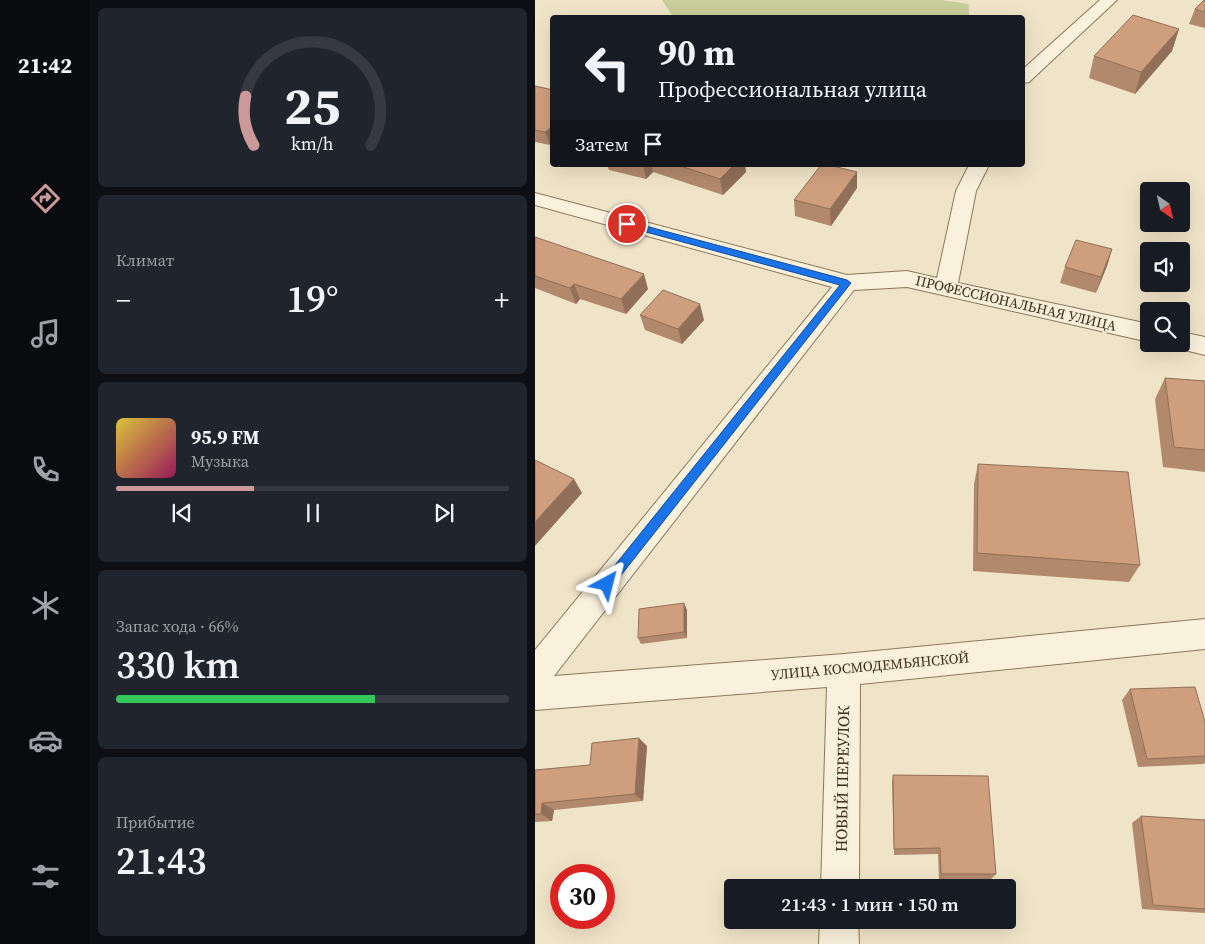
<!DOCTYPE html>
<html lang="ru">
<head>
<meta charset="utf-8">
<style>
  body { margin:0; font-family:"Source Serif 4",serif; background:#20242c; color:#f1f3f6; height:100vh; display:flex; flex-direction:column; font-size:19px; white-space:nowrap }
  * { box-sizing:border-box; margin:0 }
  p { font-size:16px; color:#9ea1a6 }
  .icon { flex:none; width:28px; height:28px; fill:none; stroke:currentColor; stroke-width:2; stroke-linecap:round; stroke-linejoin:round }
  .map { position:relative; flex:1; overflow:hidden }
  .drawer { display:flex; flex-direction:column; gap:8px; padding:8px; background:#0d0f14; width:445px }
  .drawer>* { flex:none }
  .hud { position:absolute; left:15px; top:15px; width:475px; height:152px; border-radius:5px; box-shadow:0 5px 20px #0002; background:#171b24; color:#f1f3f6; overflow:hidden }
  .needle { width:32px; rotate:146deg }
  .fabs { position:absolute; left:605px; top:182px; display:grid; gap:10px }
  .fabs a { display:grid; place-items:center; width:50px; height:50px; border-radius:5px; background:#171b24; box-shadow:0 5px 20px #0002; font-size:25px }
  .speed { position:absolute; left:15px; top:864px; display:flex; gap:10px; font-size:25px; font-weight:700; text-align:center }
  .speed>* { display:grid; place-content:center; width:65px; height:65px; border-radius:50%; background:#171b24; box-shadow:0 5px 20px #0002; line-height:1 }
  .speed .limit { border:8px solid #d22; background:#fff; color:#111 }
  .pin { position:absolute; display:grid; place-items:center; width:42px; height:42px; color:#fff; margin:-21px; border:2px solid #fff; border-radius:50%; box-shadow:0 1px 5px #0007 }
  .me { position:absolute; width:55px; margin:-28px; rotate:38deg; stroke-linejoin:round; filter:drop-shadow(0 0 4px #0008) }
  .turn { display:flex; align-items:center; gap:18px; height:105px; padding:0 25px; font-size:22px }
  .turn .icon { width:65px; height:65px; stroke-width:2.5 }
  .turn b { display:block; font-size:35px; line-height:42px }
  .then { display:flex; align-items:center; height:48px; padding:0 25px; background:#0003; gap:10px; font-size:19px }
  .big { font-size:38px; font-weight:600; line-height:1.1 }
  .drawer .card { flex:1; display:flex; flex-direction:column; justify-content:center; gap:8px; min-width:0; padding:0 18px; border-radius:8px; background:#20242c }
  .drawer .dial { align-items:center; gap:0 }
  .dial svg { height:130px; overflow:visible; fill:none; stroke:#363941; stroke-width:7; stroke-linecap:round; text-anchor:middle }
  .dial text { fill:#f1f3f6; stroke:none }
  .song { display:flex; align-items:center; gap:15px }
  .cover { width:60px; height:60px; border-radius:8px; background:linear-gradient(135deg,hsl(50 70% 55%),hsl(330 70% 35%)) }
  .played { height:5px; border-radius:2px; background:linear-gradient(90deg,#cc999b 35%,#363941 35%) }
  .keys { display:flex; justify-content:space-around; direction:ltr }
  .heat { display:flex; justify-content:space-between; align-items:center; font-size:28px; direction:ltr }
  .charge { height:8px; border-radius:4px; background:linear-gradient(90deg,#34c759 66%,#363941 0) }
  .trip { position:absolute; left:189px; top:879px; width:292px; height:50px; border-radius:5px; background:#171b24; box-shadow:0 5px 20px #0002; font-weight:600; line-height:50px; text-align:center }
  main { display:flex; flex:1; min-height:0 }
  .tabs { display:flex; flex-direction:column; width:90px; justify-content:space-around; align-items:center; background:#090b0e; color:#9ea1a6 }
  .tabs .icon { width:35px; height:35px }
  .tabs .active { color:#cc999b }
  .tabs b { font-size:22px; color:#f1f3f6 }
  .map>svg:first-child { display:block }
  .green { fill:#c9cf9b }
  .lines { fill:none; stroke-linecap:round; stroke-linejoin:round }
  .minor-casing { stroke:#8d765c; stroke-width:2 }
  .minor { fill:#faf1dc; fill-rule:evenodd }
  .wall { fill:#b2896c }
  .shaded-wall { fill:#916f58 }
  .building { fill:#cf9f7d; stroke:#916f58 }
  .route { fill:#1a73e8; stroke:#114b97 }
  .labels { text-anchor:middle; stroke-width:4; stroke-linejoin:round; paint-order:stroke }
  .street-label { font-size:14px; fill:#3d2e20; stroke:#f7eed8 }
  .near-street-label { font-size:16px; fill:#3d2e20; stroke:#f7eed8 }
</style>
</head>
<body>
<main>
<nav class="tabs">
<b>21:42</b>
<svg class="icon active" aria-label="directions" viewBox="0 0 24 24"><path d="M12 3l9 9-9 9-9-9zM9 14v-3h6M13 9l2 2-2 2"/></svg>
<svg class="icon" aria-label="music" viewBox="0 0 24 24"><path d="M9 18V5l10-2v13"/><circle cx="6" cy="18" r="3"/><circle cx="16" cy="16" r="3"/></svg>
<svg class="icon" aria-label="phone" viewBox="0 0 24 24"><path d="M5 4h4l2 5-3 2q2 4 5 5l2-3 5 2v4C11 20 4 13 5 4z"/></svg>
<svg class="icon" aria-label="climate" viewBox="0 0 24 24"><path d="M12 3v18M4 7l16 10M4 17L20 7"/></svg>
<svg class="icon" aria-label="car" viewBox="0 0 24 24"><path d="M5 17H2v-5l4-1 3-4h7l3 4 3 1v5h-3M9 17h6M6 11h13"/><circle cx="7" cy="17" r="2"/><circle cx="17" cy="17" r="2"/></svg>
<svg class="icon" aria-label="filters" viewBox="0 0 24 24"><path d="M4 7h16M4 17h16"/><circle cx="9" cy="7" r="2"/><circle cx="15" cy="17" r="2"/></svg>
</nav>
<section class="drawer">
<div class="card dial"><svg viewBox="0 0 100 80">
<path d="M14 69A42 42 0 1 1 86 69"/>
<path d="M14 69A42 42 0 0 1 9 39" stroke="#cc999b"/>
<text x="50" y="56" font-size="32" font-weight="700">25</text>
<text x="50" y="72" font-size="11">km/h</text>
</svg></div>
<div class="card"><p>Климат</p>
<div class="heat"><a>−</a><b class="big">19°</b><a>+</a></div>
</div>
<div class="card">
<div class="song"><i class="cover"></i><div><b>95.9 FM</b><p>Музыка</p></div></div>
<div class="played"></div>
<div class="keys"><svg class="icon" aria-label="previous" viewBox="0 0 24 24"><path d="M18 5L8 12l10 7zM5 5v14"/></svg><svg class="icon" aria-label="pause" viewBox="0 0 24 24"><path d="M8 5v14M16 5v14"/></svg><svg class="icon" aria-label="next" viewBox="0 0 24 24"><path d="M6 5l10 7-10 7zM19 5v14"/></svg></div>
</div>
<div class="card"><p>Запас хода · 66%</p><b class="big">330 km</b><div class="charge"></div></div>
<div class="card"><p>Прибытие</p><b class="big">21:43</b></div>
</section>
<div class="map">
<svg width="670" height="944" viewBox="0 0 670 944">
  <rect width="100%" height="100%" fill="#f0e4c8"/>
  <path class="green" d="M127,0H407L434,4V17H138Z"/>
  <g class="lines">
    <defs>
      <path id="minor" d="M565,0H582L494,82L488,83V69Z
        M434,165H454L441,191L423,283L614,324V342L372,287L319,290L19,676L309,654L670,619V649L325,684L324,888H286L292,687L0,710V650L297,287L0,205V193L312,275L372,271L402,278L421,191Z
        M646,332L670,337V355L637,347L635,344H646Z
        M285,920H323L324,944H284Z"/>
    </defs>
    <use href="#minor" class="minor-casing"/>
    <use href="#minor" class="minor"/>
  </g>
  <path class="wall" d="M670,0V28L654,24L660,9Z
    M644,29L637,51L600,94L554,78L559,56Z
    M0,86L18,90V144L15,145L0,142Z
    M72,165H210L211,172L188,195L118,172L111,179L74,170Z
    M322,188L296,226L260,216L259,200Z
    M0,237L113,289L91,314L45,299L41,304L0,288Z
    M577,249L572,266L561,293L525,283L530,267Z
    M105,315L169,320L147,344L110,330Z
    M630,378L670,381V472L628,467L620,399Z
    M443,464L605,565L594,582L438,571L439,484Z
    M152,610V638L106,644L103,638Z
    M595,689L670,722V763L668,764L603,767L587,700Z
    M112,746L108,801L19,810L17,821L0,822V770L55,765Z
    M358,775L461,874L456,879H404L403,854L359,855L357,783Z
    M606,816L670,820V913L607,909L597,823Z"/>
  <path class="shaded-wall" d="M644,29L637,51L600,94L606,72Z
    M18,126V144L15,145L10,132Z
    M108,165H116L118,172L111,179Z
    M199,165H210L211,172L188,195L185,179Z
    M322,172V188L296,226L295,209Z
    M577,249L572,266L561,293L566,277Z
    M109,274L113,289L91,314L86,299Z
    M39,284L45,299L41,304L35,288Z
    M165,304L169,320L147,344L143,329Z
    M39,479L47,493L0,546V522Z
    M149,603L152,610V638L149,632Z
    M104,738L112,746L108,801L100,794Z
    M7,803L19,810L17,821L6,814Z"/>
  <path class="building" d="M669,0H670V12L660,9Z
    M598,15L644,29L606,72L559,56Z
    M0,86L18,90V126L10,132L0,130Z
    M142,165H199L185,179Z
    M286,165H294L322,172L295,209L259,200Z
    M0,237L109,274L86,299L39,284L35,288L0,276Z
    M541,240L577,249L566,277L530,267Z
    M128,290L165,304L143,329L105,315Z
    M630,378L670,381V450L639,447Z
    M0,460L39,479L0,522Z
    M443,464L593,472L605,565L442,553Z
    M149,603V632L103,638L104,609Z
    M660,687L670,722V756L612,759L595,689Z
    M104,738L100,794L7,803L6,814H0V770L55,765L57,743Z
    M358,775L453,776L461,874H406L405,848L359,849Z
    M606,816L670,820V909L618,905Z"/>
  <path class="route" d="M92,221L312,280L316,283L76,588L72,590L68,588L66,584L68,580L305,285L89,226L87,224Z"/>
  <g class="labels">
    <g class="street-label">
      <text transform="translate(481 303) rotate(13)" y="5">ПРОФЕССИОНАЛЬНАЯ УЛИЦА</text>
      <text transform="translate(335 666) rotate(-5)" y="5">УЛИЦА КОСМОДЕМЬЯНСКОЙ</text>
    </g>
    <g class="near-street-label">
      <text transform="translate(307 779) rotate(-89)" y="6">НОВЫЙ ПЕРЕУЛОК</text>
    </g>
  </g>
</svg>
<div class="fabs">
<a><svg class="needle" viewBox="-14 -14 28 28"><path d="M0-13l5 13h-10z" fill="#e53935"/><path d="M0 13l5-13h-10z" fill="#9ea1a6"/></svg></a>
<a><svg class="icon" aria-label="sound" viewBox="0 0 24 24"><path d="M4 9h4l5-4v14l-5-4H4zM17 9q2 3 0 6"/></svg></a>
<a><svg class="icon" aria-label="search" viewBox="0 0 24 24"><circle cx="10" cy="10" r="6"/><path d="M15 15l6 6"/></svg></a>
</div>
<div class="speed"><div class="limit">30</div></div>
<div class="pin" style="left:92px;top:224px;background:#d93025"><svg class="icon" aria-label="arrive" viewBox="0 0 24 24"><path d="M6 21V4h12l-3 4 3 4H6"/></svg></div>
<svg class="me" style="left:72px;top:584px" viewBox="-20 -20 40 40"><path d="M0-17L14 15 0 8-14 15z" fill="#1a73e8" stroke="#fff" stroke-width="4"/></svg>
<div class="trip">21:43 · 1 мин · 150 m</div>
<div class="hud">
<div class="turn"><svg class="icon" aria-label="left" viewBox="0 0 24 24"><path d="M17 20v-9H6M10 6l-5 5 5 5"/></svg><div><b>90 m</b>Профессиональная улица</div></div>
<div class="then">Затем<svg class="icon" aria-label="arrive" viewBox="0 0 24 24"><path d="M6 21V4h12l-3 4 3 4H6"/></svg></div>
</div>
</div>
</main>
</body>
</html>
